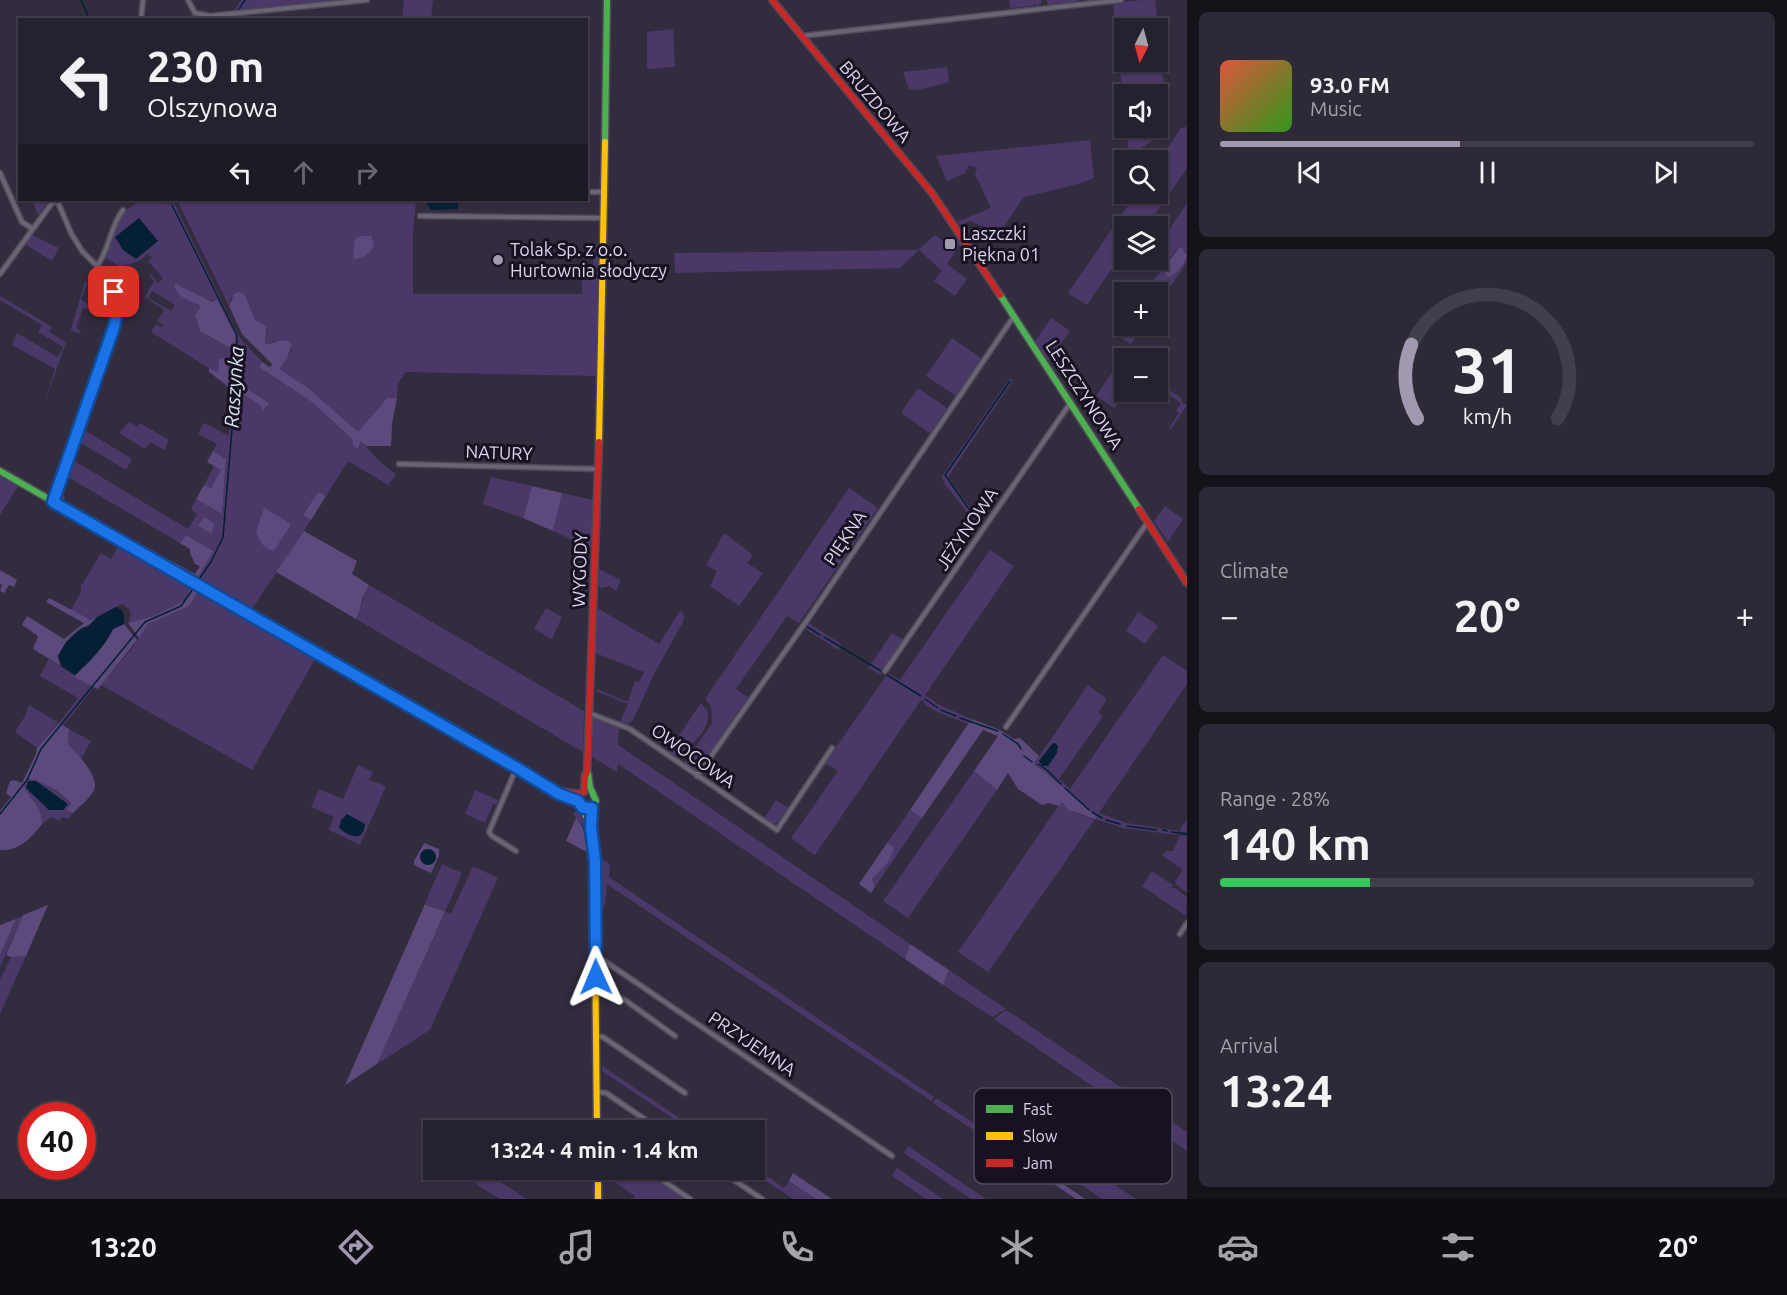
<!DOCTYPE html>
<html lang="en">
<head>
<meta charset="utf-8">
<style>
  body { margin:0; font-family:Ubuntu,sans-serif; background:#2e2937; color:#f1f3f6; height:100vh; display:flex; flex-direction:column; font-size:22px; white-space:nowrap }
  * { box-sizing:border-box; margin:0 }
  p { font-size:20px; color:#a4a3aa }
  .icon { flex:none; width:33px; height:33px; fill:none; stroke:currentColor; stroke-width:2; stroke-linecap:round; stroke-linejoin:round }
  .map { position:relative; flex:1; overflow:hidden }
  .sheet { display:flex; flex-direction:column; gap:12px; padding:12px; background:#15121a; width:600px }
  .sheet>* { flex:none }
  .guide { position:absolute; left:18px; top:18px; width:570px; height:183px; border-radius:0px; box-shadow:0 2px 4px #0004,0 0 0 2px #423e4b; background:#26212f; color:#f1f3f6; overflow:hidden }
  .needle { width:39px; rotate:186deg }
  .tools { position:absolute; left:1114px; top:18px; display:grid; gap:12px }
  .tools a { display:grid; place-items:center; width:54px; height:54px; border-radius:0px; background:#26212f; box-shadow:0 2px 4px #0004,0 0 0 2px #423e4b; font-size:30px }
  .speed { position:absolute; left:18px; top:1102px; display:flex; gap:12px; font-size:30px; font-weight:700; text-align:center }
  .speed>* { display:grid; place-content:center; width:78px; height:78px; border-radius:50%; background:#26212f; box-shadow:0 2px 4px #0004,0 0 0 2px #423e4b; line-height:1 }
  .speed .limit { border:9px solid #d22; background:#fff; color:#111 }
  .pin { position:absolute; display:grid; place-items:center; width:51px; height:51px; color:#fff; margin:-26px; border-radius:12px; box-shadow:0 3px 9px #0006 }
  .me { position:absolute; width:66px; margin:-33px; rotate:359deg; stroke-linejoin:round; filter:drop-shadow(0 0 4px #0008) }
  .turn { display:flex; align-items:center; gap:21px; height:126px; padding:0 30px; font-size:27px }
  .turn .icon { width:78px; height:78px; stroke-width:2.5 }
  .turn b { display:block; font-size:42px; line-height:51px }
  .lanes { display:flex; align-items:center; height:57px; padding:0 30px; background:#0003; justify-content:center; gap:30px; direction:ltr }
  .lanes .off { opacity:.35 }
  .big { font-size:45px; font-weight:600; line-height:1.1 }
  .sheet .card { flex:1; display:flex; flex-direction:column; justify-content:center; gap:9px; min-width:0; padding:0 21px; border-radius:9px; background:#2e2937 }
  .sheet .dial { align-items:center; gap:0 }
  .dial svg { height:156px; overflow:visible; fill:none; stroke:#423e4b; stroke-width:7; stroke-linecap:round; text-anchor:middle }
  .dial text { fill:#f1f3f6; stroke:none }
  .song { display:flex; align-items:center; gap:18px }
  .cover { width:72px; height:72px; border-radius:9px; background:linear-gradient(135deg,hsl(10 70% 55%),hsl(110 70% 35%)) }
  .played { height:6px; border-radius:3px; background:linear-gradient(90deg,#a099af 45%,#423e4b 45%) }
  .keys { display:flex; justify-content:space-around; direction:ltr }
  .heat { display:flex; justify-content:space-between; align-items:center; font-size:33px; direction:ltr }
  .charge { height:9px; border-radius:4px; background:linear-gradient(90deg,#34c759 28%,#423e4b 0) }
  .trip { position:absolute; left:423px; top:1120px; width:342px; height:60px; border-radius:0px; background:#26212f; box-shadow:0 2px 4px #0004,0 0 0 2px #423e4b; font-weight:600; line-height:60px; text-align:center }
  .menu { display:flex; height:96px; justify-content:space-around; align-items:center; background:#0f0d13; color:#a4a3aa }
  .menu .icon { width:42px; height:42px }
  .menu .selected { color:#a099af }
  .menu b { font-size:27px; color:#f1f3f6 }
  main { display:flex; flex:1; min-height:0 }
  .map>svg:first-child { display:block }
  .green { fill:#4a3868; fill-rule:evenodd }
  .forest { fill:#5d4a7d }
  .water { fill:#052034 }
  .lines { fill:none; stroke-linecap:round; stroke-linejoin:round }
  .stream { stroke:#052034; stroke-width:1.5 }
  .street-casing { stroke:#4e4858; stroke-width:7 }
  .fast-casing { stroke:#4e4858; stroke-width:9 }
  .slow-casing { stroke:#4e4858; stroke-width:9 }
  .jam-casing { stroke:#4e4858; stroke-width:9 }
  .street { stroke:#6a6475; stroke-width:4 }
  .fast { stroke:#4caf50; stroke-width:6 }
  .slow { stroke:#ffc107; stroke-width:6 }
  .jam { stroke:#c62828; stroke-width:6 }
  .route-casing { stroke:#114b97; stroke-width:15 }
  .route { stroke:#1a73e8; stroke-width:10 }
  .poi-dot { fill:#a099af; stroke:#171121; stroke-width:2 }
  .labels { text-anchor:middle; stroke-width:6; stroke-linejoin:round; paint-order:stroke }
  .street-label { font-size:18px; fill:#dbd4eb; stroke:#171121 }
  .poi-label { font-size:18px; fill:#dbd4eb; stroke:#171121; text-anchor:start }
  .water-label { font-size:20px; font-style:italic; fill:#d5e6f2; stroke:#171121 }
  .key { fill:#171121; stroke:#524c5e; stroke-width:1.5 }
  .key-label { font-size:16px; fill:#dbd4eb }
</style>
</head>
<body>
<main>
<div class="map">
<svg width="1187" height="1199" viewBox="0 0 1187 1199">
  <rect width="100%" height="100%" fill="#332c3f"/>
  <path class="green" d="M241,0H339L234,11Z
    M404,0H433L431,19H402Z
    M1009,0H1041V3L1037,6L1035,4L1033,6L1010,8Z
    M1046,0H1078V3L1049,7Z
    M1142,0H1155L1158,28H1125V62H1158V30L1169,131L1129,155L1126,128H1158V94H1125V120L1113,3Z
    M673,29L675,67L647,69V32Z
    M947,67L949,81L947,83C936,85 918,92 909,89L903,72Z
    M1187,127V168L1147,226H1125V259L1116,272L1111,270L1087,305L1068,293L1136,194H1158V162L1181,128Z
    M1090,140L1094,178L1075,185L1024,197L999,233L969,221L961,225L957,222L991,208L975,174L977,168L969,165L965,173L947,181L936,156Z
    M32,200H50L38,215Z
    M141,200L170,204L174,203L240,338L262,362L259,367L312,402L353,440V445L356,448L361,441L378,460L396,475L388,485L348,461L326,496L318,492L303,515L311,520L252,609L204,580L203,582L197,579L212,551L186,535L180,543L66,476L73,460L188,529L197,514L191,510L196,499L222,514L226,459L213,451L217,444L198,434L204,423L229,436C230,414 241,371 221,358L219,362L218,372L209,368L151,332L156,324L162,327L164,325L157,321L164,310L145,297L154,281L149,275L150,273L158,283L163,278L148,261L152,258L148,254L139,261L121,267L106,258L122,213ZM174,283L214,302L234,351L200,331L195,315L201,306C190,300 175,297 174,283ZM152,291L175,305L171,311L148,298ZM238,384L270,402V403L259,404L244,395L241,411Z
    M177,200H416L413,234V294H582V280L593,279V245L598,244L601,247L597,376L406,372L398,383L397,398H387L358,433L307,387L278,369L285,362L292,349L274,341L266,344L265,342L268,329L255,320L245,295L231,297L229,306Z
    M1187,203V255L1177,249L1164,267L1153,260H1158V246Z
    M32,235L59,248L52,261L25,244Z
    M935,235L950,247L958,237L963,245L959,246L947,264L967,279L955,296L934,281L942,271L919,250L900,268L675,273L674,253L918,250Z
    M1187,256V262L1160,302H1158V294L1160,293L1153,281L1162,270L1166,275L1177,271Z
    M85,281L88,283L81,299L89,305L87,309L83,308L76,328L81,331L80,334L71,330L69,336Z
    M0,296L52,327L49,332L66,342L44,406L55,369L12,345L17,333L58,357L63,347L38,332L42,325L0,300Z
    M1051,318L1070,331L1048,361L1035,341Z
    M1128,326H1137L1141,330L1131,344L1120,337Z
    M952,338L981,358L956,396L926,376Z
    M1114,370L1125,378L1126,392L1115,408L1096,396Z
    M1010,378L1013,380L948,477L974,513L971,517L944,483L942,476Z
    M1161,384L1180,397L1182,402L1187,405L1171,429L1169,428L1179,413L1176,411L1181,403L1159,388Z
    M918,388L947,408L930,433L901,413Z
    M129,422L138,427L140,423L169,440L164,450L150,442L145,449L119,433Z
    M83,429L132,459L126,470L79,442Z
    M214,466L222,470L211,489L204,485Z
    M0,476L18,486L0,515Z
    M491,477L532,486L523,518L483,504Z
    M849,488L878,508L799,623L787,616L736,689L748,697L698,771H695L684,764L712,723L711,706L705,699Z
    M562,493L593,500L592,548L553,531Z
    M60,495L65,497L64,500L170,560L168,563L59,501Z
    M1165,506L1183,519L1168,542L1154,521Z
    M724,533L753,555L747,563L763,573L739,606L710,586L717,571L706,565Z
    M119,544L191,588L184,601L153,616L128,623L131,615L129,609L122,604L92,620L71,610L81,592V586L101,553L111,559Z
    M990,550L1014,566L925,695L941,706L972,719V724H968L937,712L924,704L925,702L921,700L815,855L791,838L838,771L825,763L888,673L900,680Z
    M599,569L621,580L616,591L609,586L602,588L598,586Z
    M369,585L584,711L583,752L356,619C361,608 363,596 369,585Z
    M198,592L315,659L252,770L101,685L132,648L148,624L188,606Z
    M546,608L562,617L552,639L534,629Z
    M597,608L659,644L680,611L684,614L683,622L655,672L633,720L626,725L620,722L628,704L596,691L597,689L628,702L635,681L639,682L644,672L595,653Z
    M1138,612L1158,626L1145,644L1126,631Z
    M807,622L841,644L838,650L803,627Z
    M892,633L903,640L880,675L868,668Z
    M1163,655L1187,671V684L1099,813L1127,823L1179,831L1187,819V833L1179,831L1177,835L1123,828L1095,819L988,972L958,952L1062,801C1068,814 1083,815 1094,819L1096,817L1046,773L1034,764L1088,685L1107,699L1098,712L1103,716L1059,779L1070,789Z
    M49,659L75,675L74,677L94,687L63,726L58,723L37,748L15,732L25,716L29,705L59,723L78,698L40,676Z
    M701,703C704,707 708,709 708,715C710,731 687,751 673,756L667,753Z
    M595,716L619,726L618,745L910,944L905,959L618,764L617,772L592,757L593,717Z
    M69,729L91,741L81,759L68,744Z
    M358,765L373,772L369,780L386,786L360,845L329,830L334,817L311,807L319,789L343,799Z
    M974,771L997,790L908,918L883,901Z
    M28,777L42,781L71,803L66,811L73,813L68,819L62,817L60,821L52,817L42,824C42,804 31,802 24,786Z
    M475,790L498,800L496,805L493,804L485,823L465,814Z
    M776,800L788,808L778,822L771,825L763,820Z
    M578,809L585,819L589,850L587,849L584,827L573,814Z
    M910,810L922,818L875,887L872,879C880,869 891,863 893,848L887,843Z
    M1180,835L1187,836V893L1177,885L1175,881L1183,870L1162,855L1166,851H1173Z
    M600,859L610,864L609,877L934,1097L931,1101L607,884L605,904L602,909Z
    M442,864L462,873L445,912L451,914L473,866L498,878L430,1030L377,1064L445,913L425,903Z
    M1152,871L1173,885L1171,888H1175L1187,897L1186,916L1142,886Z
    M23,915L0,967V955L16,919Z
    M26,956L0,1014V980L11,957Z
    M949,970L1006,1009L992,1017L943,985Z
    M1005,1011H1008L1187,1132V1151L994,1019Z
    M602,1066L699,1131H692L602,1071Z
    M936,1098L993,1136L990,1141L933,1103Z
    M1053,1143L1136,1199H1102L1042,1158Z
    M908,1146L986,1199H971L904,1153Z
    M755,1168L784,1188L789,1181L816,1199H793L750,1170H754Z
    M897,1168L943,1199H926L892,1176Z
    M467,1170H476L486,1177L488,1174L527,1199H500L465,1177Z
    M603,1170H641L684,1199H633L635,1196L603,1174Z"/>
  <path class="forest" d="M361,236H371L374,245C370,255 363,258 353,259L355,239Z
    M1179,248H1183V251L1187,255C1185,264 1176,275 1168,277L1162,270Z
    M174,283L213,302L217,300L235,335V351L200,331L195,315L201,306C189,300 175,297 174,283Z
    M239,292L245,295L255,320L267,327L265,342L266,344C275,343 284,336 292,344L287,359L279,369L307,387L358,432L387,398H397L392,424L391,446H366L361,441L357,449L353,445V440L312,402L259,367L262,362L269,367L273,365L242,334L229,306L234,294Z
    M223,358L228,367L234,371L232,395L225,384L209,372V368L218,372L219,359Z
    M237,383L270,403L263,410L259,404L244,395L241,411L236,408Z
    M213,451L226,459L222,514L196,499L204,485L211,488L221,470L207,462Z
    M532,486L562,493L553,531L523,518Z
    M318,492L326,496L311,520L303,515Z
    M264,508L291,524L274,551C264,549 259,541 256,532Z
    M204,517L215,524L211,533L198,526Z
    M304,531L357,561L352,574L369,585L362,599L360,609L356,619L276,572Z
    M186,535L213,551L197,579L168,563L170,560L195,574L200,566L195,564L190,553V549L180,543Z
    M0,570L17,580L14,587L9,585L4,593L0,591L2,585L0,583Z
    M191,588L198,592L189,606L148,624L139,638L128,623L153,616L184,601Z
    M49,598L91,620L97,617C92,624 88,625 81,629C70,634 64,646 58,656L61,666L33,649L38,636L22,625L27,616L64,639L84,623L46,602Z
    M124,624L137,640L98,689L74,677L106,642L113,629Z
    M972,719L1000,730L1014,739L1020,738L1039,756L1034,764L1046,773L1097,817L1095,819L1068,810L1062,802L1059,806L1049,803L1042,805L1018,789L1008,773L997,790L974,771L998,736L983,730L922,818L910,810L968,724L972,723Z
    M59,723L69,729L68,744C77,754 102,778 93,792C88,800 79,807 73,813L66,811L71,803C58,791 45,782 28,778L24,786C31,802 42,804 42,824C31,838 20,851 0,850V811L11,797L6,793L10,781L14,780L22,783L36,754L37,748Z
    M576,818C588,830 582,841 589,853L566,841Z
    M424,843L439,849V856L431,873L414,865V861Z
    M887,843L894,848C891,863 881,869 872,879L875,887L871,893L859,884Z
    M425,904L445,912L377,1064L345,1085Z
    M48,905L26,956L11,957L6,955L23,915Z
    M16,919L0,955V925Z
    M910,944L949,970L943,985L905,959Z
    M993,1136L1085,1199H1076L990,1141Z
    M793,1173L832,1199H816L789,1181Z"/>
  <path class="water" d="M429,200H458V209L431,210L426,202Z
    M139,218L158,241L136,259L123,250L115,237Z
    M116,607C125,610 124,616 124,624L113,629C104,647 91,661 75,675L61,666L58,656L66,642L82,628L88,627L97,617Z
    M1055,743L1058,746L1057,753L1048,766H1042L1039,761L1052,744Z
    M28,781H36L68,804L63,810H49L26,788Z
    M347,814L365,824C363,843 350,837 339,828L341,820Z
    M420 857a8 8 0 1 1 16 0a8 8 0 1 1-16 0Z"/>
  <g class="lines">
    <path class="stream" d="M81,0L90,20
      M237,12L245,0
      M232,20L233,18
      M172,205L237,335L236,382L223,537L211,562L199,579
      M969,509L945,475L1010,381
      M806,626L820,635
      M824,637L881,671
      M887,675L921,696
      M925,699L938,708
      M941,710L956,716
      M960,718L998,731
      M1003,734L1018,744L1021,749
      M1024,756L1032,762
      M1038,764L1047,770L1061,784
      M1065,788L1089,810
      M1092,812L1102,818
      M0,814L27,780L41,749L145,622L181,606L193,589
      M1106,820L1120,824
      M1127,826L1157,830
      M1163,830L1167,831
      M1171,832L1187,834"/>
    <defs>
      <path id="street" d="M188,0L195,13L210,16L367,0
        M141,20L143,0
        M802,36L1121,0
        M0,173L22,222L33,229
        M586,192H604
        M420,216L604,218
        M97,266C110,249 110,226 123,210
        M0,274L52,203L56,201
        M399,464L598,469
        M54,501L106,354L118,312L114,292L109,280L101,270L82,251L71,233L57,200
        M885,671L1071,402
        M589,713L630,729L777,830L832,748
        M1006,727L1147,523
        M697,776L810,616L1014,316
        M516,851L492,836L489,832L516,769
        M1180,934L1187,923
        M596,957L600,958L892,1156
        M596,992L615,996L625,1000L675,1036
        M597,1036L603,1037L685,1093
        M597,1092L606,1093L662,1131
        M647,1170L690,1199
        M719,1170L762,1199"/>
      <path id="fast" d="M605,142L607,0
        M1000,295L1139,509
        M0,471L448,729
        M588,773L590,787L596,801L592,808
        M591,827L592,808"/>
      <path id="slow" d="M599,442L605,142
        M448,729L558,793L578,801
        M578,801C589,816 592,833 594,851L597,1131
        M598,1170V1199"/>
      <path id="jam" d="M772,0L932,193L1000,295
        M1139,509L1187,583
        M556,791L581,794
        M584,792L585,775L587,773L599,442"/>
    </defs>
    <use href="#street" class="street-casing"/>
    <use href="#fast" class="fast-casing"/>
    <use href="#slow" class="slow-casing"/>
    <use href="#jam" class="jam-casing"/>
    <use href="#street" class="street"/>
    <use href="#fast" class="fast"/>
    <use href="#slow" class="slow"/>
    <use href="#jam" class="jam"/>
  </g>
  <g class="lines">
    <defs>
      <path id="route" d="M114,292L118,307L114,327L53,502L517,768L559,794L578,801L583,808H592L591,827L595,861L596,977"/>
    </defs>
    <use href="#route" class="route-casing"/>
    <use href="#route" class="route"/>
  </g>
  <g class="poi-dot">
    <rect x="944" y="238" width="12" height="12" rx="3"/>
    <circle cx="498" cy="260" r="6"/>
  </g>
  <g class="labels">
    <g class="street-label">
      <text transform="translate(875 102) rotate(50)" y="6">BRUZDOWA</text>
      <text transform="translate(1084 395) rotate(57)" y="6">LESZCZYNOWA</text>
      <text transform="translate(499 453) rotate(2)" y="6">NATURY</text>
      <text transform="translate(967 529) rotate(-56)" y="6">JEŻYNOWA</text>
      <text transform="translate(845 538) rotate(-56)" y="6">PIĘKNA</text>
      <text transform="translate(580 570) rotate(-88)" y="6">WYGODY</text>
      <text transform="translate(693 756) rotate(35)" y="6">OWOCOWA</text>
      <text transform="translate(752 1044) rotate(34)" y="6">PRZYJEMNA</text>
    </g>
    <g class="poi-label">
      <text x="962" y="240">Laszczki<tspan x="962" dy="21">Piękna 01</tspan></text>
      <text x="510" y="256">Tolak Sp. z o.o.<tspan x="510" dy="21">Hurtownia słodyczy</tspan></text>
    </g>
    <g class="water-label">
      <text transform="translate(234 387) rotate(-86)" y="7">Raszynka</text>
    </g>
  </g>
  <rect x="974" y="1088" width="198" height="96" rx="9" class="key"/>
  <rect x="986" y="1105" width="27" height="8" fill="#4caf50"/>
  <rect x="986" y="1132" width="27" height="8" fill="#ffc107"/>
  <rect x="986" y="1159" width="27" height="8" fill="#c62828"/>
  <g class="key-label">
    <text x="1023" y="1115">Fast</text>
    <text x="1023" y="1142">Slow</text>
    <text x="1023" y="1169">Jam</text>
  </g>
</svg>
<div class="tools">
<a><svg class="needle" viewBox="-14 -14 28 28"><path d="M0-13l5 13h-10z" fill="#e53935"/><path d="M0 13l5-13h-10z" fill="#a4a3aa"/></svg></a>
<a><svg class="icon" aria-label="sound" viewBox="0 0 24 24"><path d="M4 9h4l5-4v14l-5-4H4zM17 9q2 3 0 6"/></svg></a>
<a><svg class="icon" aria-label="search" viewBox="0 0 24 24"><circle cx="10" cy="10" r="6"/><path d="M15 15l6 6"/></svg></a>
<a><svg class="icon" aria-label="layers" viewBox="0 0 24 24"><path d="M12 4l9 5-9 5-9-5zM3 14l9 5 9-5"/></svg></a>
<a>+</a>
<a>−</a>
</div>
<div class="speed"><div class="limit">40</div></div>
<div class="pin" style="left:114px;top:292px;background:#d93025"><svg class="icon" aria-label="arrive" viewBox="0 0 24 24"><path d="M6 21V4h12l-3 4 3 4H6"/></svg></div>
<svg class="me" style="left:596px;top:977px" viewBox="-20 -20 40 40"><path d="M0-17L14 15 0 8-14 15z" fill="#1a73e8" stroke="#fff" stroke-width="4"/></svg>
<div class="trip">13:24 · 4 min · 1.4 km</div>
<div class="guide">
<div class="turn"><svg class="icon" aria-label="left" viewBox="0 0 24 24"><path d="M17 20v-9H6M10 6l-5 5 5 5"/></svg><div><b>230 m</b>Olszynowa</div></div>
<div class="lanes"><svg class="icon" aria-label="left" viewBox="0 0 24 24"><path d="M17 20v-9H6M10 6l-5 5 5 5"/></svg><svg class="icon off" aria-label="ahead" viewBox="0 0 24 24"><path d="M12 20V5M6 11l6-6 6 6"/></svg><svg class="icon off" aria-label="right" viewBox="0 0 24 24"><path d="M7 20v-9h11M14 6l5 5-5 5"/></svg></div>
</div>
</div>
<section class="sheet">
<div class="card">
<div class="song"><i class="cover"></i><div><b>93.0 FM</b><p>Music</p></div></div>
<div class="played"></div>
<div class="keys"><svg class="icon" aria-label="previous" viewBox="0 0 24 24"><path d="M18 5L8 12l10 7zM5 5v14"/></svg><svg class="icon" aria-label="pause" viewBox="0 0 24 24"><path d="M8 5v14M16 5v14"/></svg><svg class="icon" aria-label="next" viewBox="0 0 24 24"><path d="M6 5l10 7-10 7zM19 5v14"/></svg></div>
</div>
<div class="card dial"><svg viewBox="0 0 100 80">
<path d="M14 69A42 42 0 1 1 86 69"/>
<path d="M14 69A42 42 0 0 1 11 31" stroke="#a099af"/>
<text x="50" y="56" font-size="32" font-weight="700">31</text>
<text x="50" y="72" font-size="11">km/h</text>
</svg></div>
<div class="card"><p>Climate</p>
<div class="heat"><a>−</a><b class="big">20°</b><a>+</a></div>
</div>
<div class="card"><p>Range · 28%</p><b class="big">140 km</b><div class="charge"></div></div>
<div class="card"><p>Arrival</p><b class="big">13:24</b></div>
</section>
</main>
<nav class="menu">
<b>13:20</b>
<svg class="icon selected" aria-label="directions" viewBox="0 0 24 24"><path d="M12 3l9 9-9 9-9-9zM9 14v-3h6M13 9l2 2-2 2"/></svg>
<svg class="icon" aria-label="music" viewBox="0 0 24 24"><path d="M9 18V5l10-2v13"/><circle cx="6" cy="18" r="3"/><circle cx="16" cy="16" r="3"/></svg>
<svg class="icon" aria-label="phone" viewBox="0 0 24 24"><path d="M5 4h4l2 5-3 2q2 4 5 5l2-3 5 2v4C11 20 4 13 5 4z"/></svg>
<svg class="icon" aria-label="climate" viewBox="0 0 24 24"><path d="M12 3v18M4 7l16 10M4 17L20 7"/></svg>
<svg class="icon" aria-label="car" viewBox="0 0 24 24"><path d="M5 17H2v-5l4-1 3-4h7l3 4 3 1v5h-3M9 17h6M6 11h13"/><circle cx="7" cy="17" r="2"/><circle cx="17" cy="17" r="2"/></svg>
<svg class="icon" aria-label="filters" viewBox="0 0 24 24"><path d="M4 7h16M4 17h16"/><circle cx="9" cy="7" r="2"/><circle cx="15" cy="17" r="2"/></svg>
<b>20°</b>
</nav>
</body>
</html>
